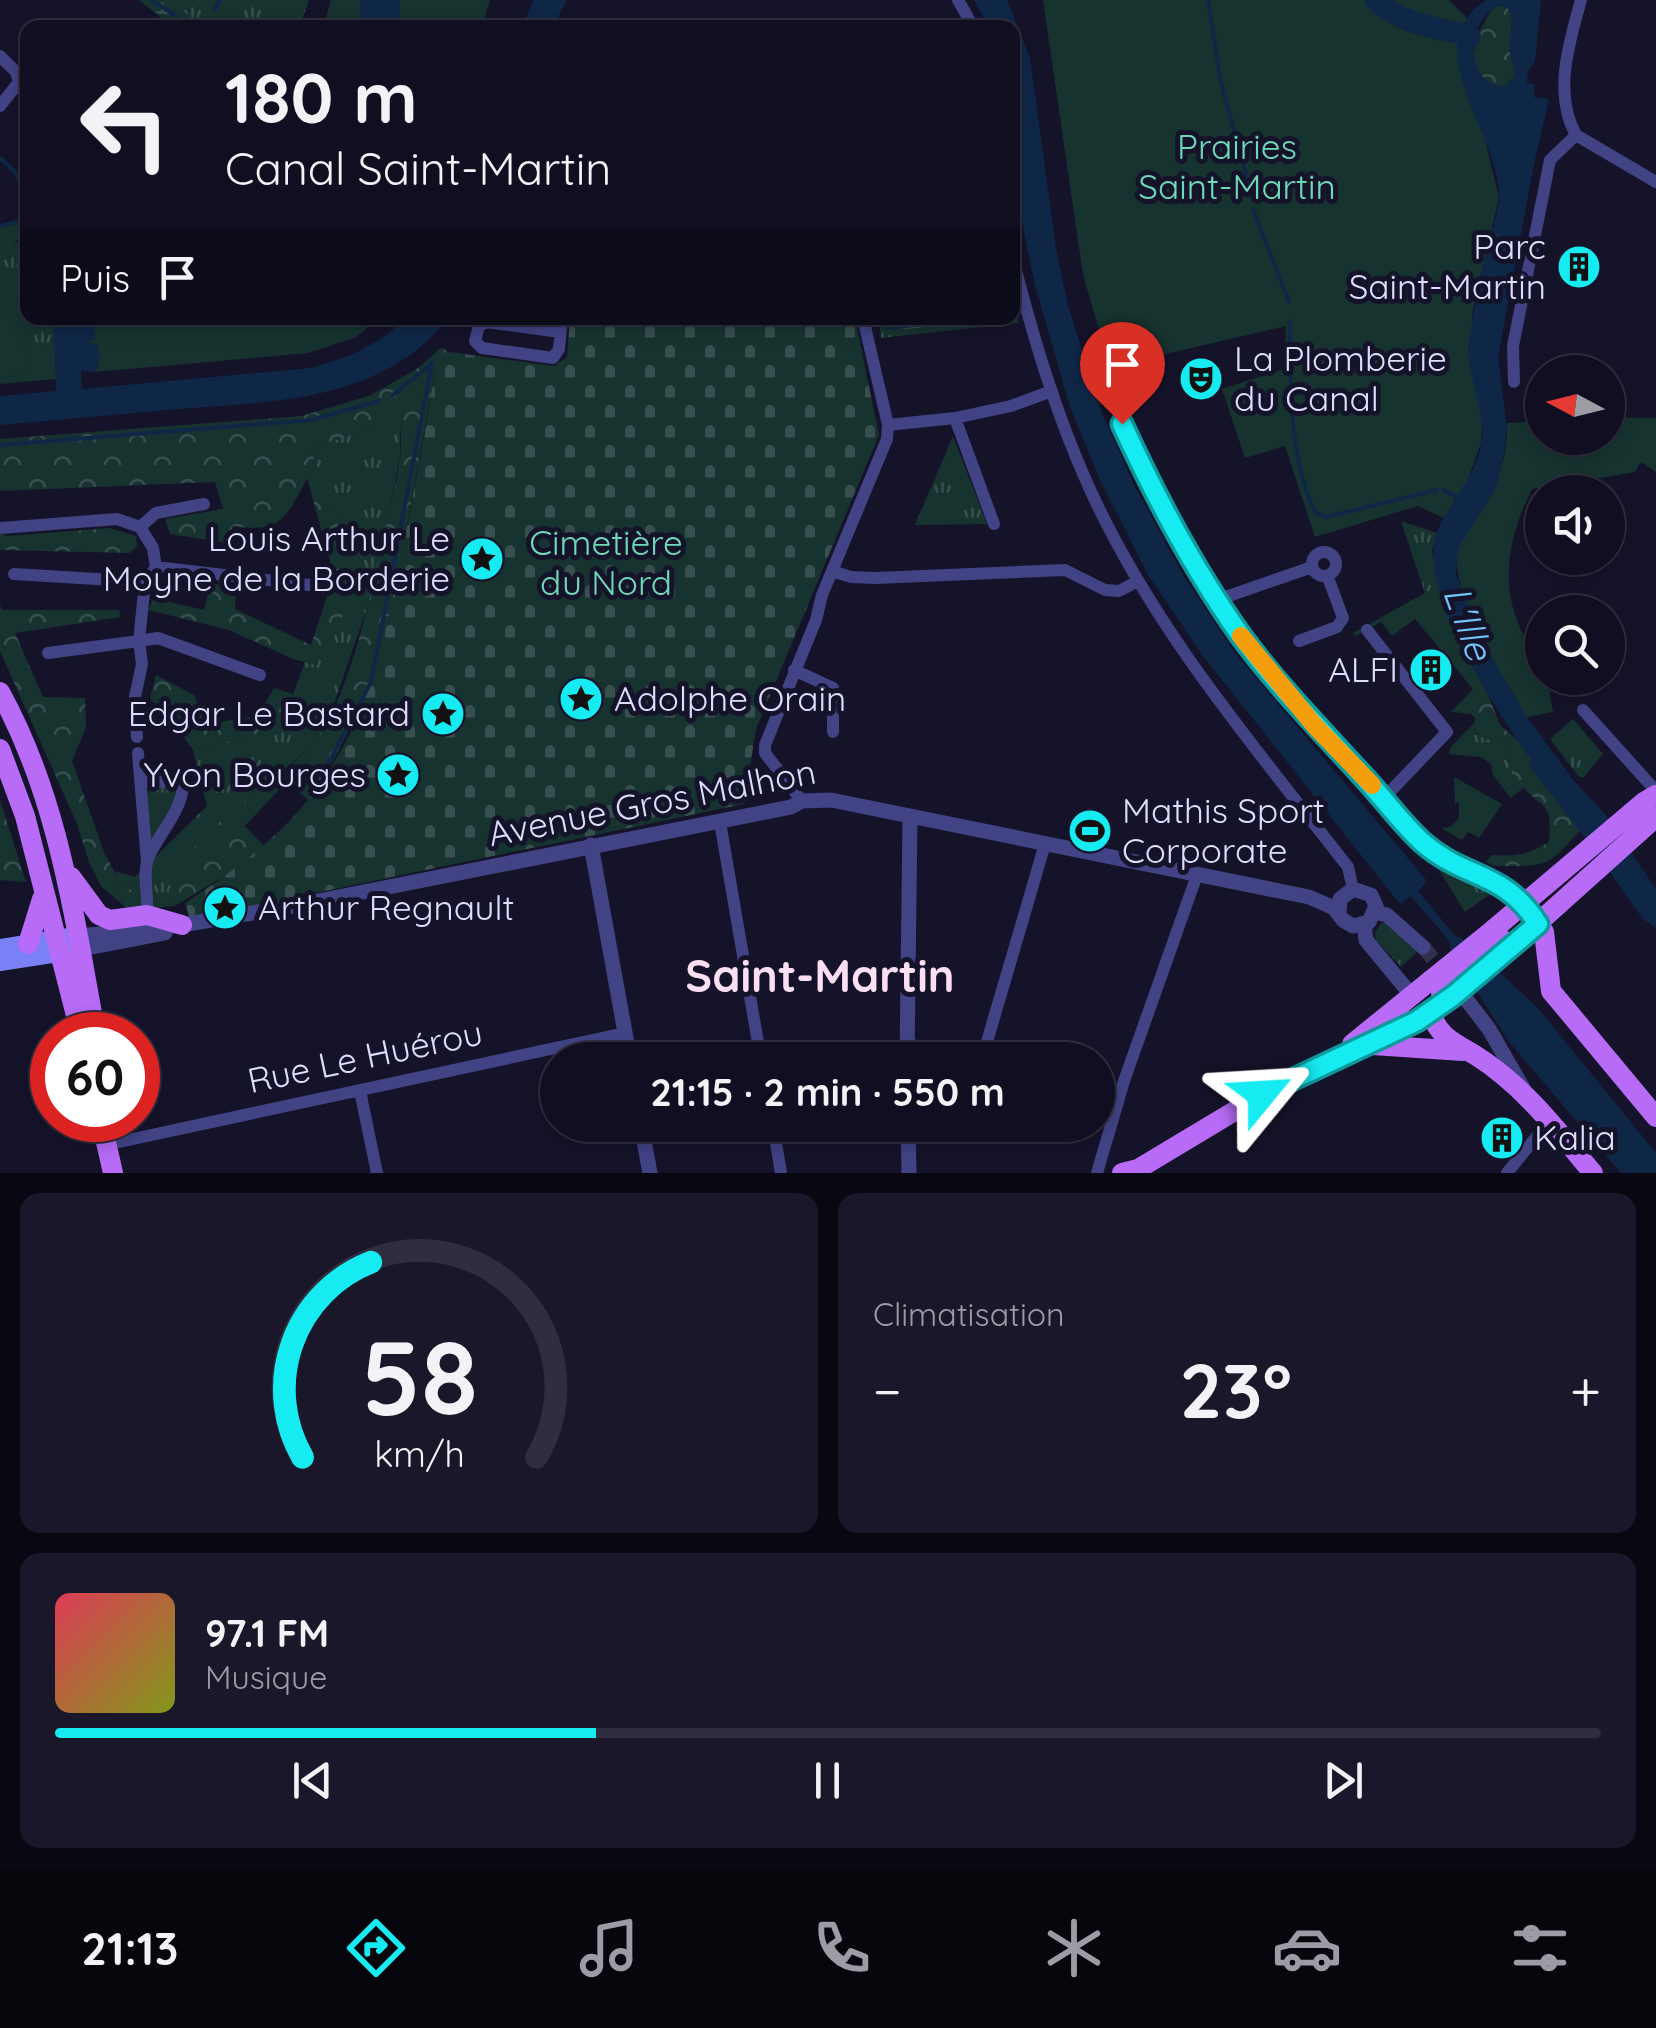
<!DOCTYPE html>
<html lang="fr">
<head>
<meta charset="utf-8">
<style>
  body { margin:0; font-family:Quicksand,sans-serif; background:#191729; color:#f1f3f6; height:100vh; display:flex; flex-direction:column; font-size:38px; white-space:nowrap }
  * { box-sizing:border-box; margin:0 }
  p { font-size:32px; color:#9c9ca5 }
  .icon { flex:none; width:55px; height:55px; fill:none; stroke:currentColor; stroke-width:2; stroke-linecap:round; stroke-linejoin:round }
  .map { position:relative; height:1173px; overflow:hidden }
  .sheet { display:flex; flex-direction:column; gap:20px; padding:20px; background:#090812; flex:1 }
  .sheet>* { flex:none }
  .top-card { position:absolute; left:20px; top:20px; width:1000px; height:305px; border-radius:20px; box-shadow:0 5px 15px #0003,0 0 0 2px #302e3e; background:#100e20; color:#f1f3f6; overflow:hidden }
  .needle { width:65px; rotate:277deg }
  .controls { position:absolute; left:1525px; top:355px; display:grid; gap:20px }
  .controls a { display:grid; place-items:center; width:100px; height:100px; border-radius:50%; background:#100e20; box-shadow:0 5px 15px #0003,0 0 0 2px #302e3e; font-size:50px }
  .speed { position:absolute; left:30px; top:1012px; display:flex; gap:20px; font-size:50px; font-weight:700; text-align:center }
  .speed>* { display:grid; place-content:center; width:130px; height:130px; border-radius:50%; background:#100e20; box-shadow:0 5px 15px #0003,0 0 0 2px #302e3e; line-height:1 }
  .speed .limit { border:15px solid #d22; background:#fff; color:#111 }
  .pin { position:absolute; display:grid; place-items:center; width:85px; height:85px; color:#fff; margin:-102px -42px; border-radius:50% 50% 50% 0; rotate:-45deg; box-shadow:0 0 10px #0007 }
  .pin .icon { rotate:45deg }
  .me { position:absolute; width:110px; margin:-55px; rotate:63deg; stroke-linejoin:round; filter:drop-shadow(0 0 8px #0008) }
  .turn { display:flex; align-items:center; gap:35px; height:210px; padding:0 40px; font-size:45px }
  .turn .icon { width:130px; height:130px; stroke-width:2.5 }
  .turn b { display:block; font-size:70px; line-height:85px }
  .then { display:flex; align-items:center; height:95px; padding:0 40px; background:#0003; gap:20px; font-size:38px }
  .big { font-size:75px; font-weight:700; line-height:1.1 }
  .sheet .card { flex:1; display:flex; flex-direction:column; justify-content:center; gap:15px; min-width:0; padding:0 35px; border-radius:20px; background:#191729 }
  .sheet .dial { align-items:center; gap:0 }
  .dial svg { height:260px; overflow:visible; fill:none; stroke:#302e3e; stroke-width:7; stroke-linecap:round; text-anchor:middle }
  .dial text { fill:#f1f3f6; stroke:none }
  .song { display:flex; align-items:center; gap:30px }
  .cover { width:120px; height:120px; border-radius:15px; background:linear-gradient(135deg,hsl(350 70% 55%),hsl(70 70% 35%)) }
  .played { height:10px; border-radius:5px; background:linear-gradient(90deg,#16ebf1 35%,#302e3e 35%) }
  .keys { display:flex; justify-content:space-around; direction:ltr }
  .heat { display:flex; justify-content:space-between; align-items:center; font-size:55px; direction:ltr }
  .sheet .tiles { flex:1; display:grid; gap:20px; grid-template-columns:1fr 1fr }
  .card:last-child { grid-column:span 2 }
  .trip { position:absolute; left:540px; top:1042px; width:575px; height:100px; border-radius:50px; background:#100e20; box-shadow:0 5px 15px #0003,0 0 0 2px #302e3e; font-weight:700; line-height:100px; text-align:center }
  .dock { display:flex; height:160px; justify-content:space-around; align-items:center; background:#06060d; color:#9c9ca5 }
  .dock .icon { width:70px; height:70px }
  .dock .current { color:#16ebf1 }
  .dock b { font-size:45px; color:#f1f3f6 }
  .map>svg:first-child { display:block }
  .grass { fill:url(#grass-tufts) }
  .forest { fill:url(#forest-crowns) }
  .wetland { fill:url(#wetland-marsh) }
  .cemetery { fill:url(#cemetery-stones) }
  .green { fill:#163330 }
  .water { fill:#0f2747; fill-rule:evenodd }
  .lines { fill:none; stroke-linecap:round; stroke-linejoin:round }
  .stream { stroke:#0f2747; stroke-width:4 }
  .river { stroke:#0f2747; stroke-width:22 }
  .tertiary-tunnel { stroke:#33314a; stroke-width:15; stroke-dasharray:15 8; stroke-linecap:butt }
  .minor { stroke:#414385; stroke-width:12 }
  .tertiary { stroke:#414385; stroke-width:15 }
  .secondary { stroke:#7a81f7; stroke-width:18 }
  .primary { stroke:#b76bf6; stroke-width:20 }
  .primary-bridge { stroke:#b76bf6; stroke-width:20 }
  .route-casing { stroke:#0e999d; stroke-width:25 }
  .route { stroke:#16ebf1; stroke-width:18 }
  .slow { stroke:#f59e0b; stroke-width:18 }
  .labels { text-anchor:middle; stroke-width:10; stroke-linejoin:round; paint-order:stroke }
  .park-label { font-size:35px; fill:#6cdab6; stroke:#15132a }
  .poi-label { font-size:35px; fill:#deddfd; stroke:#15132a; text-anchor:end }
  .street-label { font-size:35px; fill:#deddfd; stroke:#15132a }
  .water-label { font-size:38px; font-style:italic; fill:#72c3f6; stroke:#15132a }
  .district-label { font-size:45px; font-weight:bold; fill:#fddff4; stroke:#15132a }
</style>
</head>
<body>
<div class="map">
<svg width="1656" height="1173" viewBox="0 0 1656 1173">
  <defs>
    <pattern id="grass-tufts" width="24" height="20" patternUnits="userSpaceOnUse" patternTransform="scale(2.5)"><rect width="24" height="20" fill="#163330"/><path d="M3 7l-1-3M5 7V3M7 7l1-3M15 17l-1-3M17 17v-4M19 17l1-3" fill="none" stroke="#37504f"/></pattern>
    <pattern id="forest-crowns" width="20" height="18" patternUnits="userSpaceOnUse" patternTransform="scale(2.5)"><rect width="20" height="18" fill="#163330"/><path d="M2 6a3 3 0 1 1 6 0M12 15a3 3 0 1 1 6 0" fill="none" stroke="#37504f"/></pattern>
    <pattern id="wetland-marsh" width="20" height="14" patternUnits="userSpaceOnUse" patternTransform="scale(2.5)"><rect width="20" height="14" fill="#163330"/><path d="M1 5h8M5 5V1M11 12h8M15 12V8" fill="none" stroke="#37504f"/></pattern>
    <pattern id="cemetery-stones" width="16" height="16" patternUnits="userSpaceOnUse" patternTransform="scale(2.5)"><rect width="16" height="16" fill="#163330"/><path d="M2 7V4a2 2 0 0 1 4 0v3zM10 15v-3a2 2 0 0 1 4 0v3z" fill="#37504f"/></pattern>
  </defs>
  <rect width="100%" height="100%" fill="#15132a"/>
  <path class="grass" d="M139,0H309L299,28L173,27Z
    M27,217V241L15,240L27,250L28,318H54L56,379L0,384V225Z
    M1013,307L1019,323L881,338L879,321L906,318H1012Z
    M400,417V456L374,588L327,724L310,748L221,823L192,852L168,896L175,906L129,910L136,894L118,879L115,871L135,877L207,806L193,750L265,732L284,718L305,662L317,665L344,536L310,449Z
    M953,436L987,524L915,525Z
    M1401,521L1437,533L1432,551L1439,585L1425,593Z
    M1573,719L1603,754L1584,777H1579L1550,739Z
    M1472,725L1476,734L1507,743L1513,782L1506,792L1493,775L1491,764L1481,757L1449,754L1451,747Z
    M151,785L177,787L178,796L151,844L147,794Z
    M1439,870L1493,892L1465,912Z
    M1382,923H1388L1418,951L1401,967L1376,940L1375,932Z"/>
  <path class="forest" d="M1500,6L1508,7L1512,16L1510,51L1515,76L1505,87C1457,83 1474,34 1493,8Z
    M441,348L449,352L436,366L389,624L373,683L333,761L308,800L287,781L245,826L264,846L242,865L175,906L168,896C177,838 270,790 309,748C350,705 375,577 388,517C392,497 398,477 400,457C402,444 400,431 400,418L310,449C332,504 364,564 340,624C335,638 324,652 316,665L293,659L229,630L148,610L153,598L204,610L211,584L236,585L235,609L311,645L334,576L307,478C287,516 282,534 233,526L228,543L170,534L165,519L223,509L215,482L0,491V439L302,416L371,395L418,368Z
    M110,528L136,536L137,546L130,553L0,550V533L7,536Z
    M0,605L2,610H119L121,617L15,633L43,697L85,698L86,727L72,761L104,852L118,879L136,894L139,901L129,910L101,886L89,862L77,824L0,651Z
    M156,675L194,695L206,724L258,716L274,688L293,694L284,718L265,732L193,750L183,736L184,728L150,699Z
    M1489,697L1500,725L1530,751L1581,830C1552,859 1553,867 1510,866C1500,866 1494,867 1486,862L1492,855C1514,857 1530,854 1549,842C1552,805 1547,810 1523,788L1511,798L1506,792L1513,782L1507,743C1490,738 1480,743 1472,725L1476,719L1471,714Z
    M0,800L26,882L0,880Z"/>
  <path class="wetland" d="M142,0C167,0 182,3 195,25L204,17L212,20L207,27H173Z
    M945,318H1000L884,332L883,324Z"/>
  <path class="cemetery" d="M570,318H855L879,435L756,729L744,804L190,919L185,903C230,873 273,843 307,801C367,726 382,652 400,562C413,497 425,432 436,366L449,352L554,366L567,357Z"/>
  <path class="green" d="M331,0H490L482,27L323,28Z
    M1043,0H1449L1468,19L1459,33L1499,197L1472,315L1482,417L1481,443L1466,485L1444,518L1418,506L1315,537L1285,446L1245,458L1222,389L1284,369L1286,326L1110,367L1083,275Z
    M20,301L27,305L29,333L21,337L20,344L28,349L30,373L0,378V309Z
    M93,318H380L356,337L308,353L95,372L100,358L85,342L95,339Z
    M1608,417L1656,418V472L1641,462L1635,472L1532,489C1510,534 1499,580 1520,628C1530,649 1542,653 1542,678H1556L1559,682L1548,683L1553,712L1527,717C1505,681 1448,591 1458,549C1462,532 1477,519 1486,504C1500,481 1508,449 1507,423L1542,421V438H1608Z
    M1439,585L1450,620L1489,697L1471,714L1451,712L1473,689L1415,619L1392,636L1381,622L1356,636L1353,633Z
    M1454,777L1502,804L1479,838L1468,832L1462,840L1441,828L1450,827L1459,818V803H1455Z"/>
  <path class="water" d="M361,0H399L402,27H358Z
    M534,0H567L553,27H522Z
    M974,0H1007L1030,58L1056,249L1068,306L1103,416L1134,485L1184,577L1235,653L1427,881L1418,891L1456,937H1460L1495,974L1499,972L1537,1007L1656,1153V1173H1621L1509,1042L1477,991L1480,987L1449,946L1450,942L1411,896L1400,904L1203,656L1148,575L1101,482L1070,407L1035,285L1024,233L1013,156L1012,28L989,27Z
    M1486,0H1541L1535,61L1528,71L1527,83L1534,84V97L1549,99L1534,164L1498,357L1507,429L1504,453L1497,485L1458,549L1456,574L1487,649L1527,717L1574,781L1605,814L1656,889V928L1643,919C1606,866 1569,815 1528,765L1531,760C1499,713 1415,590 1437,532C1449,501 1476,478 1481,444C1486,410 1468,380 1468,346C1473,313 1480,280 1488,247C1492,230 1499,210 1499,193C1498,133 1415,47 1486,0ZM1500,6L1507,7L1512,16L1510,51L1515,76L1505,87C1460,83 1468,16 1500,6Z
    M54,318H93L95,339L85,343L97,344L100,358L95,372L81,371L82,389L311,368L352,355L384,337L407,318H448C382,404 265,402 167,410C112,415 56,420 0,425V396L56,391Z"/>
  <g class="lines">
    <path class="stream" d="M1208,0L1221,83L1245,170L1249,196
      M153,1L175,15L184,28
      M215,9L220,0
      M201,28L208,19
      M0,158L15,172L28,198
      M1253,209L1289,302
      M0,226L28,219
      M1290,321C1291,383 1288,455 1315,512L1326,517L1437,490
      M888,328L974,318
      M393,395L432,363
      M1608,433L1619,432
      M0,445L311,420L379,401
      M1443,490L1461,499
      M312,785L329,762L371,682L432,363"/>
    <path class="river" d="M1376,0C1407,27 1432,26 1470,36"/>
    <path class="tertiary-tunnel" d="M1423,947L1450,978"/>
    <path class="minor" d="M958,0L974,28
      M0,56L16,72L19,82L0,106
      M1576,135C1553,93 1569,43 1581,0
      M1576,135L1656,182
      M1012,255C1032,333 1055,412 1088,485C1151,626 1254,746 1348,867L1353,889
      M863,318L888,425L955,418L1011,406L1052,391
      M560,332L486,322L479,326L475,341L482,348L553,358L559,349L562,318
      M1106,381C1140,472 1185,557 1241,636C1277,686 1320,729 1362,774C1382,796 1400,822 1423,842C1465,879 1505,870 1538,924
      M1514,382L1513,346L1550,160L1576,135
      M955,418L994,524
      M1,528L117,519L140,527
      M1312 564a12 12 0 1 1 24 0a12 12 0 1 1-24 0Z
      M156,567L153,548L140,527L156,513L204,504
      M832,571L851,577L876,578L1065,570L1105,590L1119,591L1138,581
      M14,574L145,582L139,641L158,638L260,675
      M145,582L156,567L318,586
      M1217,600L1312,567
      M1367,630L1447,732L1384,798
      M1299,641L1337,627L1343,618L1327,575
      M48,653L139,641L142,664L135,697L137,737
      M794,670L833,688V732
      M1583,710L1656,791
      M138,753L147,862
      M141,782L178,781L183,786C181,813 158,834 148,859C142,875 149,898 147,915
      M802,801L765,753V745L816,620L822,595L887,439L888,425
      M720,822L761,1060
      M908,1045L984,1052L1045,844
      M360,1091L377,1173
      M773,1125L781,1173
      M119,1142L625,1033
      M1097,1173L1124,1081L1197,875
      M1507,1173L1549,1121"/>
    <path class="tertiary" d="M591,845L630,1060
      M1375,912L1387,915L1423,947
      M1364,925L1366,940L1412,996
      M80,936L182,925L293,906L791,807L802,801L831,800L1309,897L1334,908L1343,920L1353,926L1369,922L1376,906L1371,895L1353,889L1340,899L1339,912
      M82,949L165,933
      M1466,999L1489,1029L1523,1088
      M907,1060L910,817
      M641,1125L650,1173
      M908,1125L909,1173"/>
    <path class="secondary" d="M0,948L69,937
      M0,962L71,951"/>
    <path class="primary" d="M0,692C59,799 74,917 96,1035
      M0,749L25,816L81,1035
      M71,877L99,915L110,920L147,915L182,925
      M1538,924L1544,932L1551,991L1656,1117
      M1494,929L1644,802L1656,795
      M28,944L42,899
      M1509,949L1656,817
      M1431,1012C1437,1036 1455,1043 1475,1055C1523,1085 1557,1130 1593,1173
      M1352,1044L1431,980
      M1373,1045L1463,1051
      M101,1120L113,1173
      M1122,1173L1138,1169L1263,1094L1411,1024L1453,996"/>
    <path class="primary-bridge" d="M1431,980L1494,929
      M1441,993L1503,940"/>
  </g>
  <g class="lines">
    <defs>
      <path id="route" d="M1122,424C1156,498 1194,570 1241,636C1277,685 1320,729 1361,774C1382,796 1400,822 1422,842C1465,880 1504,870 1538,924L1453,996L1417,1021L1262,1094"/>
    </defs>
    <use href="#route" class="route-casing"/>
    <use href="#route" class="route"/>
    <path class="slow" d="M1241,636L1315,726L1372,785"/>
  </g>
  <defs>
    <symbol id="building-disc" viewBox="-11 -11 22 22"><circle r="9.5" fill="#16ebf1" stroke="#15132a"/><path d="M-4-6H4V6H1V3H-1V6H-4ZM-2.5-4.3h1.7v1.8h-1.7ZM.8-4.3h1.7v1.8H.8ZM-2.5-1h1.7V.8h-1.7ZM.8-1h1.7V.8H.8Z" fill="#111"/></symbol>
    <symbol id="theatre-disc" viewBox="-11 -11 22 22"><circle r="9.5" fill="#16ebf1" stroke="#15132a"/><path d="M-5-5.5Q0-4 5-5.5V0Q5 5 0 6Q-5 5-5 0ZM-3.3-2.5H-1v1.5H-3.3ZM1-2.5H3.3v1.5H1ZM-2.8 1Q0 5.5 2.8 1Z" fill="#111"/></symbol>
    <symbol id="sight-disc" viewBox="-11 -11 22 22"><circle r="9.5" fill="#16ebf1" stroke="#15132a"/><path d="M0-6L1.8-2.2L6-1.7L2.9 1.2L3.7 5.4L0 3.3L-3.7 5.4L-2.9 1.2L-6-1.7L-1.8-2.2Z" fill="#111"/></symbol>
    <symbol id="stadium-disc" viewBox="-11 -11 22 22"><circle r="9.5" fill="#16ebf1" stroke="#15132a"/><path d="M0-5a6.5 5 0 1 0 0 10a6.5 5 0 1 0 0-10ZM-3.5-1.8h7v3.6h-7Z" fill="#111"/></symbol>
  </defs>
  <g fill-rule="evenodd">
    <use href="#building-disc" x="1554" y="242" width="50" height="50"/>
    <use href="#theatre-disc" x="1176" y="354" width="50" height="50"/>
    <use href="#sight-disc" x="457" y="534" width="50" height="50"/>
    <use href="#building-disc" x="1406" y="645" width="50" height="50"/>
    <use href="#sight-disc" x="556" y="674" width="50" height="50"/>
    <use href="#sight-disc" x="418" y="689" width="50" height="50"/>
    <use href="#sight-disc" x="373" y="750" width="50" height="50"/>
    <use href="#stadium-disc" x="1065" y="806" width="50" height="50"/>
    <use href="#sight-disc" x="200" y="883" width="50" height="50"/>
    <use href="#building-disc" x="1477" y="1113" width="50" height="50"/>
  </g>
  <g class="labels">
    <g class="park-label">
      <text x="1237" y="159">Prairies<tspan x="1237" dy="40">Saint-Martin</tspan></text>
      <text x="606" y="555">Cimetière<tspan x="606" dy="40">du Nord</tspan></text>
    </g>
    <g class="poi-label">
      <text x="1546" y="259">Parc<tspan x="1546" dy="40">Saint-Martin</tspan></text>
      <text x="1234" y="371" text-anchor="start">La Plomberie<tspan x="1234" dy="40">du Canal</tspan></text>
      <text x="450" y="551">Louis Arthur Le<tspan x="450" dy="40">Moyne de la Borderie</tspan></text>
      <text x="1398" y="682">ALFI</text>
      <text x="614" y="711" text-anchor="start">Adolphe Orain</text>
      <text x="410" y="726">Edgar Le Bastard</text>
      <text x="366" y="787">Yvon Bourges</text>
      <text x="1122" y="823" text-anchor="start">Mathis Sport<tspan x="1122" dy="40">Corporate</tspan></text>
      <text x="258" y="920" text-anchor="start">Arthur Regnault</text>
      <text x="1534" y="1150" text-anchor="start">Kalia</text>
    </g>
    <g class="street-label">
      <text transform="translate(652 803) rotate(-11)" y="12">Avenue Gros Malhon</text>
      <text transform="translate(365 1057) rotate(-12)" y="12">Rue Le Huérou</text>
    </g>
    <g class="water-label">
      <text transform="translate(1468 623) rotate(70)" y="13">L'Ille</text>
    </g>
    <g class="district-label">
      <text x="820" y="992">Saint-Martin</text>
    </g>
  </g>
</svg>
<div class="controls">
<a><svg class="needle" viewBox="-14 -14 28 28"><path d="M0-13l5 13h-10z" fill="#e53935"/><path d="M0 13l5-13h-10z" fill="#9c9ca5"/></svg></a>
<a><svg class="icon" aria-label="sound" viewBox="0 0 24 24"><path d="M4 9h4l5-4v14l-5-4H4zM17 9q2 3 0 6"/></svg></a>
<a><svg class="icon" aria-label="search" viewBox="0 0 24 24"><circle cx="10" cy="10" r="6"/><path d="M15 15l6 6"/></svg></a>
</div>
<div class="speed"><div class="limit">60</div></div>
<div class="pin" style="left:1122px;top:424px;background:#d93025"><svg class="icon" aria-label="arrive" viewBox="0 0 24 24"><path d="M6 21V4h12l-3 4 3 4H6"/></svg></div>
<svg class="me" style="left:1262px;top:1094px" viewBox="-20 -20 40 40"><path d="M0-17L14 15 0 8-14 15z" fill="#16ebf1" stroke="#fff" stroke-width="4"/></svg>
<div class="trip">21:15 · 2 min · 550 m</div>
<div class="top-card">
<div class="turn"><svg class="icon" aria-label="left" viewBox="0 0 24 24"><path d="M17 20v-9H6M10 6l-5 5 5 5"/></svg><div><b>180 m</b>Canal Saint-Martin</div></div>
<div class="then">Puis<svg class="icon" aria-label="arrive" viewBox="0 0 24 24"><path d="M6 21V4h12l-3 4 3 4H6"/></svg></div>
</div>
</div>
<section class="sheet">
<div class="tiles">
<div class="card dial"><svg viewBox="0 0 100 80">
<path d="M14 69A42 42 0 1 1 86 69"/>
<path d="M14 69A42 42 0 0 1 35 9" stroke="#16ebf1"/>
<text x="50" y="56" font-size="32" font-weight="700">58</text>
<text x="50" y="72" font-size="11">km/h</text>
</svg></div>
<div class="card"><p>Climatisation</p>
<div class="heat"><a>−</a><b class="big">23°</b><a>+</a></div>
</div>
<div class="card">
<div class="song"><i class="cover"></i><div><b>97.1 FM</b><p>Musique</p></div></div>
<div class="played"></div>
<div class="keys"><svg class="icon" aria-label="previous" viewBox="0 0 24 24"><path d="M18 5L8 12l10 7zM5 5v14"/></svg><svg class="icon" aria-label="pause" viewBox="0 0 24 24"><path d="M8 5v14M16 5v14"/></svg><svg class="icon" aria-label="next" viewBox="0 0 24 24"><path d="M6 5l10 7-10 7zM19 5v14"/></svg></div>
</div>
</div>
</section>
<nav class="dock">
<b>21:13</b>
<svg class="icon current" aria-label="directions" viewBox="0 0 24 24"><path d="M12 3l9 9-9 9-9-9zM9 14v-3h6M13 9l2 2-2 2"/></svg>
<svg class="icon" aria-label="music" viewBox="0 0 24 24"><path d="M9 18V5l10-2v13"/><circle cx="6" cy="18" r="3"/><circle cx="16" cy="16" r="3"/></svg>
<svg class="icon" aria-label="phone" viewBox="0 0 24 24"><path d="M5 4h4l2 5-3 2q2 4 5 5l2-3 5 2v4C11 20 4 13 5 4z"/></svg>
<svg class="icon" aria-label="climate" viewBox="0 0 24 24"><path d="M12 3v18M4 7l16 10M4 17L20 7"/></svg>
<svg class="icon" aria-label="car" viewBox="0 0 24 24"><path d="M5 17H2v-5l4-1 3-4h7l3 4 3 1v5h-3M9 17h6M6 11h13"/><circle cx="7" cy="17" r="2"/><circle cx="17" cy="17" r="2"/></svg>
<svg class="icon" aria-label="filters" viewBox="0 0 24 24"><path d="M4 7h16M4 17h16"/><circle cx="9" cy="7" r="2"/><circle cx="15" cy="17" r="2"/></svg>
</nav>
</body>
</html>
